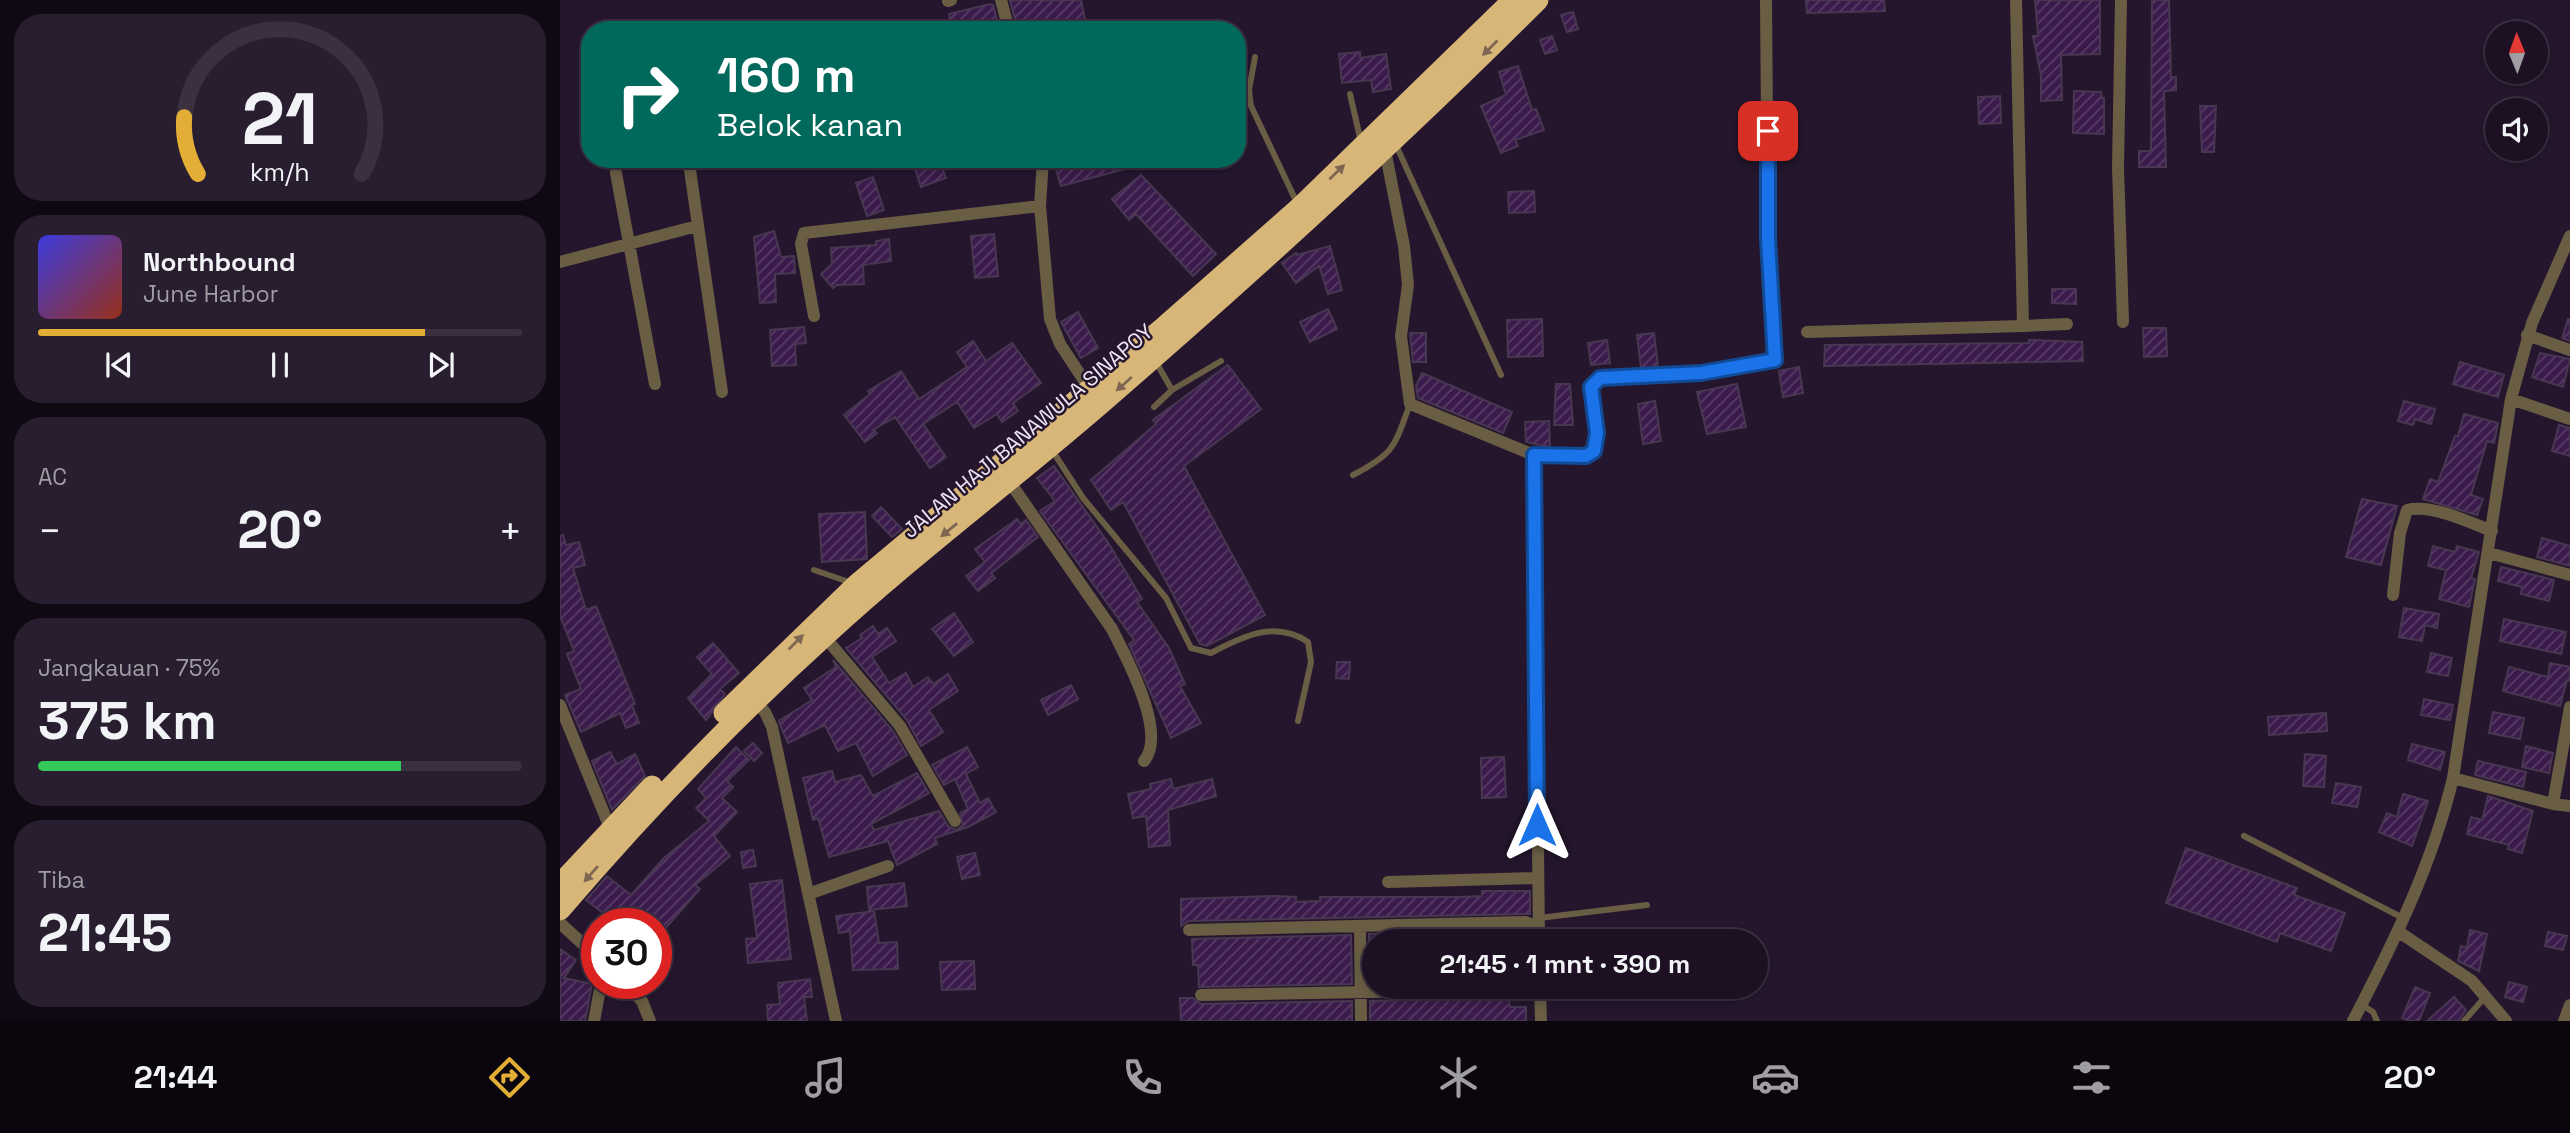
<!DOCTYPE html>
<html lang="id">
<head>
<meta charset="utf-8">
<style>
  body { margin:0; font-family:"Space Grotesk",sans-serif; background:#291e2f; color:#f1f3f6; height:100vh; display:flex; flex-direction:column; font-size:26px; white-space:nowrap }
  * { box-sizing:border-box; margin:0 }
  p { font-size:23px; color:#a09da5 }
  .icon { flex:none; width:38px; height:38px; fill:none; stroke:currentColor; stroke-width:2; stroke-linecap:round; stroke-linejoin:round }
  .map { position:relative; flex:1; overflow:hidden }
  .side { display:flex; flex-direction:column; gap:14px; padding:14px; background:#0f0913; width:560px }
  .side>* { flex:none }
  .top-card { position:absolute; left:21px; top:21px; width:665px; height:147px; border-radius:28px; box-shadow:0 4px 10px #0003,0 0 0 2px #3a3040; background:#00695c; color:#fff; overflow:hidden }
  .needle { width:46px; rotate:359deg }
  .tools { position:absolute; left:1925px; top:21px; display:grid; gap:14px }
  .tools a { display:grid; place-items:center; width:63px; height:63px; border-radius:50%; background:#1c1022; box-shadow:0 4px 10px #0003,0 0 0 2px #3a3040; font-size:35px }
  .speed { position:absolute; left:21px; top:908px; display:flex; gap:14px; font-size:35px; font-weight:700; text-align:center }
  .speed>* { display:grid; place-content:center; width:91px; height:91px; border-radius:50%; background:#1c1022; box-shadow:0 4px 10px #0003,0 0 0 2px #3a3040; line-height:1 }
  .speed .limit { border:10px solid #d22; background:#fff; color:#111 }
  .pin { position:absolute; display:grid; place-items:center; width:60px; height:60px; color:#fff; margin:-30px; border-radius:14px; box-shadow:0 4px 10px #0006 }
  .me { position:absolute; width:77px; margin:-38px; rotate:0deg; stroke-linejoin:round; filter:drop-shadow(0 0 5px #0008) }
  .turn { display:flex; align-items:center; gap:24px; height:147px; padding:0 21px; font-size:32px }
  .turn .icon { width:91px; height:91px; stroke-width:2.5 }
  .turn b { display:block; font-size:49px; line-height:60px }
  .big { font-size:52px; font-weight:600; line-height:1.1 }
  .side .widget { flex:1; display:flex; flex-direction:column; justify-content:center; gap:10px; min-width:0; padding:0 24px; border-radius:28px; background:#291e2f }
  .side .dial { align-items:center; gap:0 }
  .dial svg { height:182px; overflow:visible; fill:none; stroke:#3a3040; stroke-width:7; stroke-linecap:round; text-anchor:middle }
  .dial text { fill:#f1f3f6; stroke:none }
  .song { display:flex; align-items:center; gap:21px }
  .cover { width:84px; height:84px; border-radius:10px; background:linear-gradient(135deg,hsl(240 70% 55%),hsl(10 70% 35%)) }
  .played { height:7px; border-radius:4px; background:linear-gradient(90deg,#e3ae35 80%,#3a3040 80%) }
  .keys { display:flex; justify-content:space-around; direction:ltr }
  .heat { display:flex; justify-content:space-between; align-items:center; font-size:38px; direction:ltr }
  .charge { height:10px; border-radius:5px; background:linear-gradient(90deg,#34c759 75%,#3a3040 0) }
  .trip { position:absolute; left:802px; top:929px; width:406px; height:70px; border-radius:35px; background:#1c1022; box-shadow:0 4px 10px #0003,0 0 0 2px #3a3040; font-weight:600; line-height:70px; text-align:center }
  .dock { display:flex; height:112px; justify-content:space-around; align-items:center; background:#0b060e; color:#a09da5 }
  .dock .icon { width:49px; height:49px }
  .dock .active { color:#e3ae35 }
  .dock b { font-size:32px; color:#f1f3f6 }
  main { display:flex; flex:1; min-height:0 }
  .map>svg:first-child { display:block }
  .building { fill:url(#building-hatch); stroke:#483751; stroke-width:2 }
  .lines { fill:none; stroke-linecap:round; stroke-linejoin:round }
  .lane { stroke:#695d44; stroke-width:6 }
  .street { stroke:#695d44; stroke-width:12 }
  .highway { stroke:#d7b677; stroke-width:21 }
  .oneway { fill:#7e6652 }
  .route-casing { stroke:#114b97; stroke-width:18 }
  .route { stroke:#1a73e8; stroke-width:12 }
  .labels { text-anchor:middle; stroke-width:5; stroke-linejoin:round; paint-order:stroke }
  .street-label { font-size:21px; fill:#eee4f4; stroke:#25162d }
</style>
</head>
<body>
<main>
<section class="side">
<div class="widget dial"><svg viewBox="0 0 100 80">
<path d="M14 69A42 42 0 1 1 86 69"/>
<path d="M14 69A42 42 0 0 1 8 44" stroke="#e3ae35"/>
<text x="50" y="56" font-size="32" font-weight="700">21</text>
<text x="50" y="72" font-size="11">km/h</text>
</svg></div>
<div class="widget">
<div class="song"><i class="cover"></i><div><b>Northbound</b><p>June Harbor</p></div></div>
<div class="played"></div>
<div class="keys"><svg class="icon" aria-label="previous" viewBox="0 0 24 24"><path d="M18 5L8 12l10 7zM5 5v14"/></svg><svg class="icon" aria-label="pause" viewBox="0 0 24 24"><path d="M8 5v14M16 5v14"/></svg><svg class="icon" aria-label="next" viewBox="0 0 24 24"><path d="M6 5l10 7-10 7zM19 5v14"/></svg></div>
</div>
<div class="widget"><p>AC</p>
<div class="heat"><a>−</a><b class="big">20°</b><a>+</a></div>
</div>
<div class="widget"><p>Jangkauan · 75%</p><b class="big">375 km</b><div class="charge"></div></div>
<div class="widget"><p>Tiba</p><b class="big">21:45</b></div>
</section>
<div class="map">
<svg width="2010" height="1021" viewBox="0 0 2010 1021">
  <defs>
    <pattern id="building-hatch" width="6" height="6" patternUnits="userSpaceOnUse" patternTransform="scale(1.75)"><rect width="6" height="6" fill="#3b1b4b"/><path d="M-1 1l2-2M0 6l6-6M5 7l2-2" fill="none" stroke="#583c66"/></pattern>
  </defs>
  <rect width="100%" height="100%" fill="#25162d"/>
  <path class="building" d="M456,0H521L527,30H458L450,1Z
    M1246,0H1324L1325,11L1247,13Z
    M1475,0H1540V54L1501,55L1502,100L1481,101V75L1473,36H1478Z
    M1592,0H1609L1611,77H1616V90L1604,91L1606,167H1579V151H1591Z
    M430,4L433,5L440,30H392L389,14Z
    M1013,12L1018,29L1007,32L1001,15Z
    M992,36L997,50L985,54L980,40Z
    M800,52V58L826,54L831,89L813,92L811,80L782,83L779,54Z
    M958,66L972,110L976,109L984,130L955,140L958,146L941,153L921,106L946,95L939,72Z
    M1514,91L1541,92L1542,98H1544V134L1513,133Z
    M1440,96L1441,123L1419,124L1418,97Z
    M1640,106H1656L1654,152H1642Z
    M352,159H379L386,178L361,187Z
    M507,159H562L565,169L501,186L494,163Z
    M581,175L656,254L633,276L576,214L569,220L552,199Z
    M313,177L324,210L307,216L296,183Z
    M974,191L975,212L949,213L948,192Z
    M214,231L221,257L234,256L235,273L215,274L216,302L200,303L194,237Z
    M434,234L438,276L415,278L411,236Z
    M329,239L331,261L303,265L304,284L277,285L273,288L261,274L272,264L271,248L316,245V241Z
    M770,246L782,290L768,294L759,266L736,283L722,263L736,253L737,255Z
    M1492,289H1516V304L1492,303Z
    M768,309L777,329L750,342L740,322Z
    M518,312L538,348L521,358L501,322Z
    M982,319L983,356L948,357L947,320Z
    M2008,319H2010V341L2002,338Z
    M244,327L246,343L235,344L236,365L212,366L210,330Z
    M1583,328H1606L1607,356L1584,357Z
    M850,333H866V362H853Z
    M1094,333L1098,367L1081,368L1077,335Z
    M1047,340L1050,363L1031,365L1028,343Z
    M1469,340L1522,342L1523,361L1264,366L1265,345L1469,343Z
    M413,341L426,361L452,343L481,383L453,403L458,411L442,422L437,414L414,428L397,402L363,424L386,457L370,468L335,417L313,430L317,433L305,442L284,415L310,394L308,391L341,371L359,399L407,367L397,352Z
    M1980,353L2010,359L2003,387L1972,377Z
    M1900,362L1944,375L1938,397L1893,384Z
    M668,365L701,409L624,466L705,615L647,646L640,644L563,502L551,510L531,480L596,424L593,420Z
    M1239,367L1243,393L1223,397L1219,371Z
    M862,373L952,412L943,433L858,398L856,386Z
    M996,384H1010L1013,425H994Z
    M1177,384L1186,427L1147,434L1137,392Z
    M1095,401L1101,441L1083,444L1078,404Z
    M1844,401L1875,409L1871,424L1855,419L1853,425L1838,421Z
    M1904,414L1938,423L1934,443L1927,441L1911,495L1923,499L1917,515L1863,499L1870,479L1878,482L1895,436H1898Z
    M989,421L990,447L966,442L965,422Z
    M1999,425L2010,428V456L1992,451Z
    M494,466L549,544L582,599L577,602L609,648L625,684L620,686L641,723L611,738L569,644L574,640L480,511L495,501L477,478Z
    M1802,499L1837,506L1821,565L1786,557Z
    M321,507L342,529L332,537L312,516Z
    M305,512L307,559L262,562L259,514Z
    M457,519L461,524L466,520L478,537L431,573L435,578L418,591L406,576L425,562L415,549Z
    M3,535L6,545L19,542L25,565L13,568L26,610L36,606L75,704L72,705L79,723L66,728L60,713L21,732L5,695L21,689L7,654L14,651L0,616V536Z
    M1982,538L2010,546V566L1977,557Z
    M1873,546L1895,552L1897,546L1919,552L1911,578L1915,579L1909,607L1879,599L1886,570L1868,566Z
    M1941,567L1994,580L1989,601L1961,594L1962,587L1938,581Z
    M1844,608L1879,614L1877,628L1865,625L1862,641L1839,637Z
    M394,613L413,642L394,656L372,629Z
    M1944,619L2006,632L2001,654L1940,641Z
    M313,626L318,634L327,628L336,641L312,657L329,683L346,673L353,687L368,677L373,684L388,674L398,691L369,710L383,732L361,746L347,720L286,648L302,638L300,635Z
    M153,643L179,673L160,689L165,694L146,720L128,698L152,674L137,657Z
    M1871,653L1892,658L1888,676L1867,672Z
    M273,660L333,731L347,755L313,776L296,743L278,751L265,725L228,743L222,730L219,721L252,700L244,688L276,667Z
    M777,662H790L789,679L776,678Z
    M1990,663L2010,667V681L2007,680L2000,706L1943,691L1949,667L1988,677Z
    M511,685L518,699L488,715L481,700Z
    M1864,699L1893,705L1890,720L1861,715Z
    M1933,712L1964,718L1960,739L1929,733Z
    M1766,713L1767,731L1709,735L1708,717Z
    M193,743L202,753L194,761L184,751Z
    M1852,744L1885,752L1880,770L1848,760Z
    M1966,746L1993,753L1989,773L1962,767Z
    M176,747L189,760L167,781L173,787L162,798L177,812L154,836L170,856L135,885L140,889L96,939V924H58L26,900L47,876L71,895L104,858L149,821L136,808L146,798L138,789Z
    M407,747L418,767L406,774L420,803L428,798L436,812L408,827L375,838L377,844L337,865L328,841L269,857L258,818L253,820L243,778L272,771L275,782L301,775L313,796L357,773L369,793L311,824L314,830L379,811L388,826L396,830L403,825L400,813L408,809L395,779L384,785L372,765Z
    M50,752L57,764L75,754L85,776L52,810L32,761Z
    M1745,754L1766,756L1764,787L1743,786Z
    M944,757L946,797L922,798L921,758Z
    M1918,761L1966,772L1963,787L1915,775Z
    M611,779L613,789L652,779L656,796L608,810L610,845L589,847L586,816L573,818L568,794L591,789L590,784Z
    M1776,783L1801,787L1797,807L1772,803Z
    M1843,794L1868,801L1852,846L1819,832L1827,813L1837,817Z
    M1928,796L1973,811L1962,853L1948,849L1949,845L1907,834L1911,817L1922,820Z
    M1626,848L1737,888L1734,895L1785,913L1771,951L1720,933L1717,942L1606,903Z
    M193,850L196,866L183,868L181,852Z
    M415,853L420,875L402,879L397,857Z
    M222,880L231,959L188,963L186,939L197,938L190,884Z
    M344,883L347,906L309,910L307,887Z
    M922,891H970V914L629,921L621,926V899L715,896L736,897V902L760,901V897H902L922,896Z
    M314,911L319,943L337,942L338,969L293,970L290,931L279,933L276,916Z
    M1910,930L1927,934L1919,971L1898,961L1901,946L1907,948Z
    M964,931L969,933V942H814V983H809V934Z
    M1988,932L2007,936L2003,950L1985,946Z
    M791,935L792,984L639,987L638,965H633L632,939Z
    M0,949L16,960L4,978L32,984L25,1021H0Z
    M414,961L415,989L382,990L380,962Z
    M250,979L252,997H244L247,1021H208L207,1005L220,1004L218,983Z
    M1949,982L1967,987L1963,1002L1945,997Z
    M1855,987L1870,993L1859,1021H1850L1842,1018Z
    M1894,997L1906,1010L1898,1021H1867Z
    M620,998H633L641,1004L792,1001V1021H621Z
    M949,998L950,1007H966V1021H810V1001Z"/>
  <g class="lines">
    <path class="lane" d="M695,57L689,90L691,106L737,203
      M790,94L801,142
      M835,143L941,375
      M596,362L612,390
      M594,407L612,390L661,361
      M492,450L523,498L606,598L631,648L651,653C683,636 715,620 748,642L751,662L738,721
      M793,475C835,453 834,447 850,404
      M254,570L292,583
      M1684,836L1843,918
      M979,918L1087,905
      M1801,1004L1813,1012L1817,1021
      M1904,1021L1925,997"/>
    <path class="street" d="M441,0L449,30
      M1561,0L1558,167L1563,322
      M388,1L391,0
      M825,150L844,246L848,285L841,336L850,404L974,455L1026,456L1037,445L1031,392L1035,380L1141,373L1215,360L1208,239L1206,0
      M483,159L480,206L490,319L500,344L529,388
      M129,163L162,392
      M56,173L95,384
      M0,262L137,226
      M254,316L241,244L244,233L480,206
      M1463,326L1507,324
      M1247,332L1463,326L1456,0
      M1967,335L2010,350
      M1951,399L2010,419
      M974,455L979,942
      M449,481L552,629C566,657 608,733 584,761
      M1929,553L2010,575
      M1833,595L1840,533L1847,510C1872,504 1909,522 1932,531
      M264,636L340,726L395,821
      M193,699L205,712L212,727L276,1021
      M0,705L50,828
      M1893,778L1993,804L2010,707
      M1993,804L2010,806
      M828,882L977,878
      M251,893L328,866
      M0,923L37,957
      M800,926L801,1021
      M629,930L966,922L978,927
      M1839,932L1912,981L1946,1021
      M65,984L82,1001L90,1021
      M980,987L981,1021
      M641,995L980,989
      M34,1021L41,984
      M1793,1021C1834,942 1872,865 1893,778L1951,399L1972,323L2010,236
      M2004,1021L2010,1005"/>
    <path class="highway" d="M164,713L297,584L605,326L739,208L953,0
      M0,884L92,786
      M0,910C83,813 171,721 266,635C355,553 453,480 544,401C693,272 839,139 978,0"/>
  </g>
  <defs><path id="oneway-solid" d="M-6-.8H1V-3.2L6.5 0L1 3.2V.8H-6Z" transform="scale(1.75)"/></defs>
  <g class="oneway">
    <use href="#oneway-solid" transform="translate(930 48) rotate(135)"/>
    <use href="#oneway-solid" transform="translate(777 172) rotate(-44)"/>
    <use href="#oneway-solid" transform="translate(564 384) rotate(138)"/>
    <use href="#oneway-solid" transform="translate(389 530) rotate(141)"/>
    <use href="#oneway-solid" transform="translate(236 642) rotate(-45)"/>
    <use href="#oneway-solid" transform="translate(31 874) rotate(131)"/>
  </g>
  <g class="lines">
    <defs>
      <path id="route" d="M977,825L974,455L1026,456L1034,451L1037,433L1031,387L1040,378L1141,373L1215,360L1208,239V131"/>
    </defs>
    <use href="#route" class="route-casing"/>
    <use href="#route" class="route"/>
  </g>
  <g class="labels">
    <g class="street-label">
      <text transform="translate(468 431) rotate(-40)" y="7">JALAN HAJI BANAWULA SINAPOY</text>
    </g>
  </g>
</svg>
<div class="tools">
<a><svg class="needle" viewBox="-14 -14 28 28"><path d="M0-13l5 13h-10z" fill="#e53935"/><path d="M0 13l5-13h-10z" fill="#a09da5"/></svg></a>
<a><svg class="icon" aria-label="sound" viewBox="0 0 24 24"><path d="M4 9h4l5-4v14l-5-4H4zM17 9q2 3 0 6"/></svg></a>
</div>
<div class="speed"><div class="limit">30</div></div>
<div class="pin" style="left:1208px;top:131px;background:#d93025"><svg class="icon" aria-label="arrive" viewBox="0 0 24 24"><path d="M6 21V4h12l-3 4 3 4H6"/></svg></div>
<svg class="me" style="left:977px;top:825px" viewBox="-20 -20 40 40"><path d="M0-17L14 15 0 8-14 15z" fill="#1a73e8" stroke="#fff" stroke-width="4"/></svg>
<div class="trip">21:45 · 1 mnt · 390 m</div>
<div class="top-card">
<div class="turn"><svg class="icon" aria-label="right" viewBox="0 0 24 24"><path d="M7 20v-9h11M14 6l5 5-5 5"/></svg><div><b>160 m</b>Belok kanan</div></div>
</div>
</div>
</main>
<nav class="dock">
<b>21:44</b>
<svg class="icon active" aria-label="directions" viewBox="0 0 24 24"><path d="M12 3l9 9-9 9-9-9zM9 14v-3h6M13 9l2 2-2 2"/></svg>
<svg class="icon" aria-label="music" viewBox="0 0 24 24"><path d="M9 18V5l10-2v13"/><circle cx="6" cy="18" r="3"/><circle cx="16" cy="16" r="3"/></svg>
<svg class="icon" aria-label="phone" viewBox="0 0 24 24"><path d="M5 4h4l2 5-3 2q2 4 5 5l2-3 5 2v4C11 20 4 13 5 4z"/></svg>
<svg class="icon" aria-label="climate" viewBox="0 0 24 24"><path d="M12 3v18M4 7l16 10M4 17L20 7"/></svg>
<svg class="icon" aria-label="car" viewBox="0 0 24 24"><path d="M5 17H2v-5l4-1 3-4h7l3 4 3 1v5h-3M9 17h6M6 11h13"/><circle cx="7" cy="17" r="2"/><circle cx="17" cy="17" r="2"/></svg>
<svg class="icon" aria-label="filters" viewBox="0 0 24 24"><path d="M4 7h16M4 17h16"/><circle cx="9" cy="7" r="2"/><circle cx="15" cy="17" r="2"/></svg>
<b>20°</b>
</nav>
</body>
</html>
